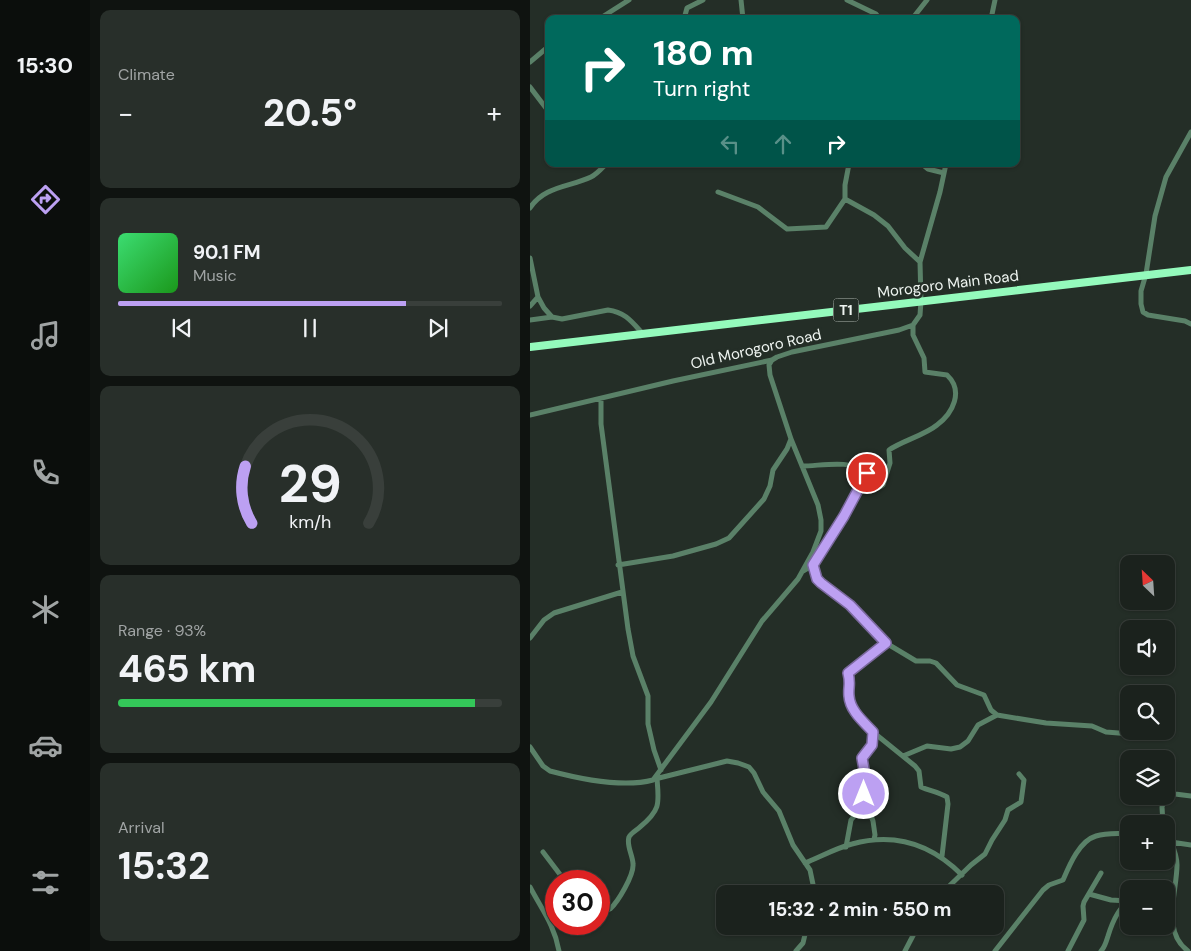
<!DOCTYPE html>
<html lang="en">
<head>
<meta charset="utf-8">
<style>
  body { margin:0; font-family:"DM Sans",sans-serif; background:#282f2a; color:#f1f3f6; height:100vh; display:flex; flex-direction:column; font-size:19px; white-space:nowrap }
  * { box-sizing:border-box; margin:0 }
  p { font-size:16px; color:#a0a4a4 }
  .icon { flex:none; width:28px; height:28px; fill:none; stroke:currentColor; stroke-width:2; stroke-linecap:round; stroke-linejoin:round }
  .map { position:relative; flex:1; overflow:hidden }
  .panel { display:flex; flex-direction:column; gap:10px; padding:10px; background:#0f1310; width:440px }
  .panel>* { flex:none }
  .banner { position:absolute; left:15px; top:15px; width:475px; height:152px; border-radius:10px; box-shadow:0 1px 4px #0004,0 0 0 1px #393f3b; background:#00695c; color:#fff; overflow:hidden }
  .needle { width:32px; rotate:335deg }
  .tools { position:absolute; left:590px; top:555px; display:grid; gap:10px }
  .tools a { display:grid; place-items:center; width:55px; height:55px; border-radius:10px; background:#1b221d; box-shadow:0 1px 4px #0004,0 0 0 1px #393f3b; font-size:25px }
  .speed { position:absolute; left:15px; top:870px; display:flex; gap:10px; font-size:25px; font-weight:700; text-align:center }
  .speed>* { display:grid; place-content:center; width:65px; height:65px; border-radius:50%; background:#1b221d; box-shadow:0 1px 4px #0004,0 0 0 1px #393f3b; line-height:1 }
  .speed .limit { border:8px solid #d22; background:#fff; color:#111 }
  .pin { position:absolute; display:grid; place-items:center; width:42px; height:42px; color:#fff; margin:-21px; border:2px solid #fff; border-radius:50%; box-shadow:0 1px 5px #0007 }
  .me { position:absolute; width:55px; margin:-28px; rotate:0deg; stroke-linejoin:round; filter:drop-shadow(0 0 4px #0008) }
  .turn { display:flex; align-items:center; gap:18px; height:105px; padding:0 25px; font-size:22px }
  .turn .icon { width:65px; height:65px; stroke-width:2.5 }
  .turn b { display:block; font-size:35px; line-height:42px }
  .lanes { display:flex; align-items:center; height:48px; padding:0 25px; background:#0003; justify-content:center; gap:25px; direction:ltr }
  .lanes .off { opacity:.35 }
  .big { font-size:38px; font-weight:700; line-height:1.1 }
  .panel .card { flex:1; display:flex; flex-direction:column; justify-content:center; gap:8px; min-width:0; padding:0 18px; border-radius:10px; background:#282f2a }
  .panel .dial { align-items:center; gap:0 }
  .dial svg { height:130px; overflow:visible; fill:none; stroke:#393f3b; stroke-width:7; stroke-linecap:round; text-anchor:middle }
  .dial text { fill:#f1f3f6; stroke:none }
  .song { display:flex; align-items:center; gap:15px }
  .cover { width:60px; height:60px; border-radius:8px; background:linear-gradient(135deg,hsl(140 70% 55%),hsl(120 70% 35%)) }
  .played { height:5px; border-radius:2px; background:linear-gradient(90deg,#bca0f2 75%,#393f3b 75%) }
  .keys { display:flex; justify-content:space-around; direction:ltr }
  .heat { display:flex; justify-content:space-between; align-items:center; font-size:28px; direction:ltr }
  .charge { height:8px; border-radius:4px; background:linear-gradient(90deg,#34c759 93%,#393f3b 0) }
  .trip { position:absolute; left:186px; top:885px; width:288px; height:50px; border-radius:10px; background:#1b221d; box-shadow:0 1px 4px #0004,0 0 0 1px #393f3b; font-weight:700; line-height:50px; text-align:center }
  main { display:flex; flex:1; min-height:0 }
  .menu { display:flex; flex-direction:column; width:90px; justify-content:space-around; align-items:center; background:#0b0e0c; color:#a0a4a4 }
  .menu .icon { width:35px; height:35px }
  .menu .selected { color:#bca0f2 }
  .menu b { font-size:22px; color:#f1f3f6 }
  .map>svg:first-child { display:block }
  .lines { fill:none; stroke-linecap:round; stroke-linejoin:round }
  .minor { stroke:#5a8168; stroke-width:5 }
  .highway { stroke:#94fabc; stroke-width:8 }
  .route-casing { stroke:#7a689d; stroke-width:12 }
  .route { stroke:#bca0f2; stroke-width:9 }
  .labels { text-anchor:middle; stroke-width:5; stroke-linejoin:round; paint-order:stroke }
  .shield { fill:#242e27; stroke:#b1b8b3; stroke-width:1 }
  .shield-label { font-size:14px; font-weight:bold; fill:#edf3ef }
  .street-label { font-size:15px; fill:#edf3ef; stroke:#242e27 }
</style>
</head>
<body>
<main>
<nav class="menu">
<b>15:30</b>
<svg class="icon selected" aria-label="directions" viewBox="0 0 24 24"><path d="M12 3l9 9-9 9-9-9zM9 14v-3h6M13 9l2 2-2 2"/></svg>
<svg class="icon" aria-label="music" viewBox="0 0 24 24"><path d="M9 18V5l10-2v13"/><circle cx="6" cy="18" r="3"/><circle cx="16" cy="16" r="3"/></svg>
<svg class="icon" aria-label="phone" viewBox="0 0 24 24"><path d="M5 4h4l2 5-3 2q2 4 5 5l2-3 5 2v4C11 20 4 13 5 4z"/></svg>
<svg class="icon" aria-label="climate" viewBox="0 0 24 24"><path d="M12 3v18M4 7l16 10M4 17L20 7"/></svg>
<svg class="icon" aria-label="car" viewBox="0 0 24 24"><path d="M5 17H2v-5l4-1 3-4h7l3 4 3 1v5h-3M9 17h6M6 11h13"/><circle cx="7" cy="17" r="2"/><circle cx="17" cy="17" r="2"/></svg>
<svg class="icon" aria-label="filters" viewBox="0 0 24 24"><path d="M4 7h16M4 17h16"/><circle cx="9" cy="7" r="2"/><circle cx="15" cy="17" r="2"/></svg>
</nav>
<section class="panel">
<div class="card"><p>Climate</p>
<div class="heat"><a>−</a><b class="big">20.5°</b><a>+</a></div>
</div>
<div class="card">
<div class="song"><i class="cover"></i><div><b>90.1 FM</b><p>Music</p></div></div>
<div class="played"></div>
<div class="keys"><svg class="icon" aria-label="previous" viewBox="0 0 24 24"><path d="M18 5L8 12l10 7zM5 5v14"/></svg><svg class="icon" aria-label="pause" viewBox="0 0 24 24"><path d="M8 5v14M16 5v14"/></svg><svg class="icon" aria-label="next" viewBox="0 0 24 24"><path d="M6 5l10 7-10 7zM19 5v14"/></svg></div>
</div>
<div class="card dial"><svg viewBox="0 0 100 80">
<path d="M14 69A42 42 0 1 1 86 69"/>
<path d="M14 69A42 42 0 0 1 10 34" stroke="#bca0f2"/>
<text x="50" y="56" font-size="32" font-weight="700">29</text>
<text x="50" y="72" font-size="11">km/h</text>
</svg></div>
<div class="card"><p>Range · 93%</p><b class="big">465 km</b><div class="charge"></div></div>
<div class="card"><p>Arrival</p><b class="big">15:32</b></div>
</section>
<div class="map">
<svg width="661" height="951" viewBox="0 0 661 951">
  <rect width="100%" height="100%" fill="#242e27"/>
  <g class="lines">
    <path class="minor" d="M211,0L213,19
      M317,0L346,14L350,19
      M69,19L99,0
      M154,19L157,8L173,0
      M382,19L397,0
      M461,19L465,0
      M0,62L19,46
      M0,87L19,112
      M661,132L636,177L625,216L616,274L611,291V304L613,312L618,315L655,321L661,324
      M319,164L315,185V199L344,215L358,226L375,248L390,262
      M392,164L398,169L414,173
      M188,192L228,207L257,229L296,227L315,199
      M0,208C14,186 40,187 61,177C67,174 72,168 76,164
      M0,258L8,297L14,308L22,317L32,319L78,310C95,312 102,322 113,334
      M0,306L8,297
      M0,320L22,317
      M71,399V424L98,629L103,656L118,696V724L124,750L131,770
      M0,415L143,381L242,360L247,357L262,352L369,330L383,325L390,315L391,301L390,262L410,192L416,164
      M272,466C291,466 320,459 336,472C340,476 342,481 345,486L350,487L353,485L360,463L359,450C372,441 395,435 407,425C423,413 434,391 417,375L395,372L394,358L383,335V325
      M88,565L143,556L186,544L199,538L234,499L240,486L243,470L257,449L261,439
      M283,565L287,579L291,583L320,605L356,643L386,661H400L406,663L427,685L454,695L461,710L467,715L516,723L562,726L576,732L601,734
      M273,571L283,565L314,516L337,473
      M0,638L14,620L24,613L92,592
      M343,732L385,766L389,771L391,787C400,791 408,792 417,797L418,804L412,856
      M0,747L13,766L20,771C50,779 93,788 123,780L181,702L232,621L268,579L283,552L291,531V520L288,505L261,439L240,375L239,365L242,360
      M373,756L397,746L421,749L430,747L438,741L448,725L467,715
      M125,779L197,761L208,763L219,767L224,773L233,792L249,811L263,845L280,870L285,894
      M636,792L645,794L661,796
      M623,824H633
      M633,824L632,807L637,793
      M636,833L641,842L661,845
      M344,839L345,835L343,821L334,798L335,775L332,758L342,745L343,732C334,722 320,711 319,696C318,687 321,684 318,673L356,643
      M641,842C644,849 647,857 647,865C647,892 631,931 658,951
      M316,847L321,820L335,803
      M13,852L35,881
      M275,863C290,857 306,848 322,844C365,832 401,844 432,875
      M0,887C12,910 24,924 29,951
      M636,890L644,888
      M411,894L441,865L455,854L462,840L475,820L478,810L491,802L494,780L489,774
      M559,894L581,900L598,901
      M69,912C73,911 77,911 80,909C88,902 104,875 103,864C103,856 96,845 99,837C101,833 107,830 110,827C131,810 129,803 127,779
      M266,951L273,943L277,926
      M375,951L388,926
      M465,951L513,890L519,885L533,880C539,866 549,841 566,836C577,833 588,834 599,833
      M538,951L554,920L553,906L554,902L571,873
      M571,951C575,947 576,942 578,936C582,923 588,908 599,901"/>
    <path class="highway" d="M0,347L661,270"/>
  </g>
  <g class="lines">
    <defs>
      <path id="route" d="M334,794L335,775L332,758L342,745L343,732C334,722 320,711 319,696C318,687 321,684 318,673L356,643L320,605L291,583L287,579L283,565L314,516L337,473"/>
    </defs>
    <use href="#route" class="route-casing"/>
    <use href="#route" class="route"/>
  </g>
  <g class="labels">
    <rect class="shield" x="303.5" y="298.5" width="25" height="23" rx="4"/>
    <g class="shield-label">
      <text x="316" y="315">T1</text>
    </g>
    <g class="street-label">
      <text transform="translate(418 284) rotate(-7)" y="5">Morogoro Main Road</text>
      <text transform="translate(226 349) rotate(-13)" y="5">Old Morogoro Road</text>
    </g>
  </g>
</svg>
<div class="tools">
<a><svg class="needle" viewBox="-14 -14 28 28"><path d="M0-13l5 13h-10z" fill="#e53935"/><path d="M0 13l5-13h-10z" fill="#a0a4a4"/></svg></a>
<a><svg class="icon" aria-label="sound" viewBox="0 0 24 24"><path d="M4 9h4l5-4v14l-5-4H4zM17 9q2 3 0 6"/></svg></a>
<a><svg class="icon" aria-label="search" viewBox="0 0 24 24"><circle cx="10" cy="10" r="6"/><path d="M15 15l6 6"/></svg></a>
<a><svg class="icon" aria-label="layers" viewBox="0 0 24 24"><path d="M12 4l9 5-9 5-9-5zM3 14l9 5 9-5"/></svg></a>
<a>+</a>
<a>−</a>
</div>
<div class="speed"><div class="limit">30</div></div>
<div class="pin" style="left:337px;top:473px;background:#d93025"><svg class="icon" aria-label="arrive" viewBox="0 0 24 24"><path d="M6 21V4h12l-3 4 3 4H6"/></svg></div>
<svg class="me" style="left:334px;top:794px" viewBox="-20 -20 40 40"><circle r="17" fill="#bca0f2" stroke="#fff" stroke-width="3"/><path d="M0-11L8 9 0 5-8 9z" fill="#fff"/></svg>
<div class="trip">15:32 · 2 min · 550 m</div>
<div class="banner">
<div class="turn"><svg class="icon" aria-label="right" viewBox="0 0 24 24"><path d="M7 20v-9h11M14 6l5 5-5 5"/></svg><div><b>180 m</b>Turn right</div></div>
<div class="lanes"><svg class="icon off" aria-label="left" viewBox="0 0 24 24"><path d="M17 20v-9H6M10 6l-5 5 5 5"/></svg><svg class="icon off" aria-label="ahead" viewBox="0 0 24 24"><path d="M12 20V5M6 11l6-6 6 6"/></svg><svg class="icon" aria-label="right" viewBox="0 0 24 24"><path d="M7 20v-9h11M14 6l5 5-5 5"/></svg></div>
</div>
</div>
</main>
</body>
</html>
